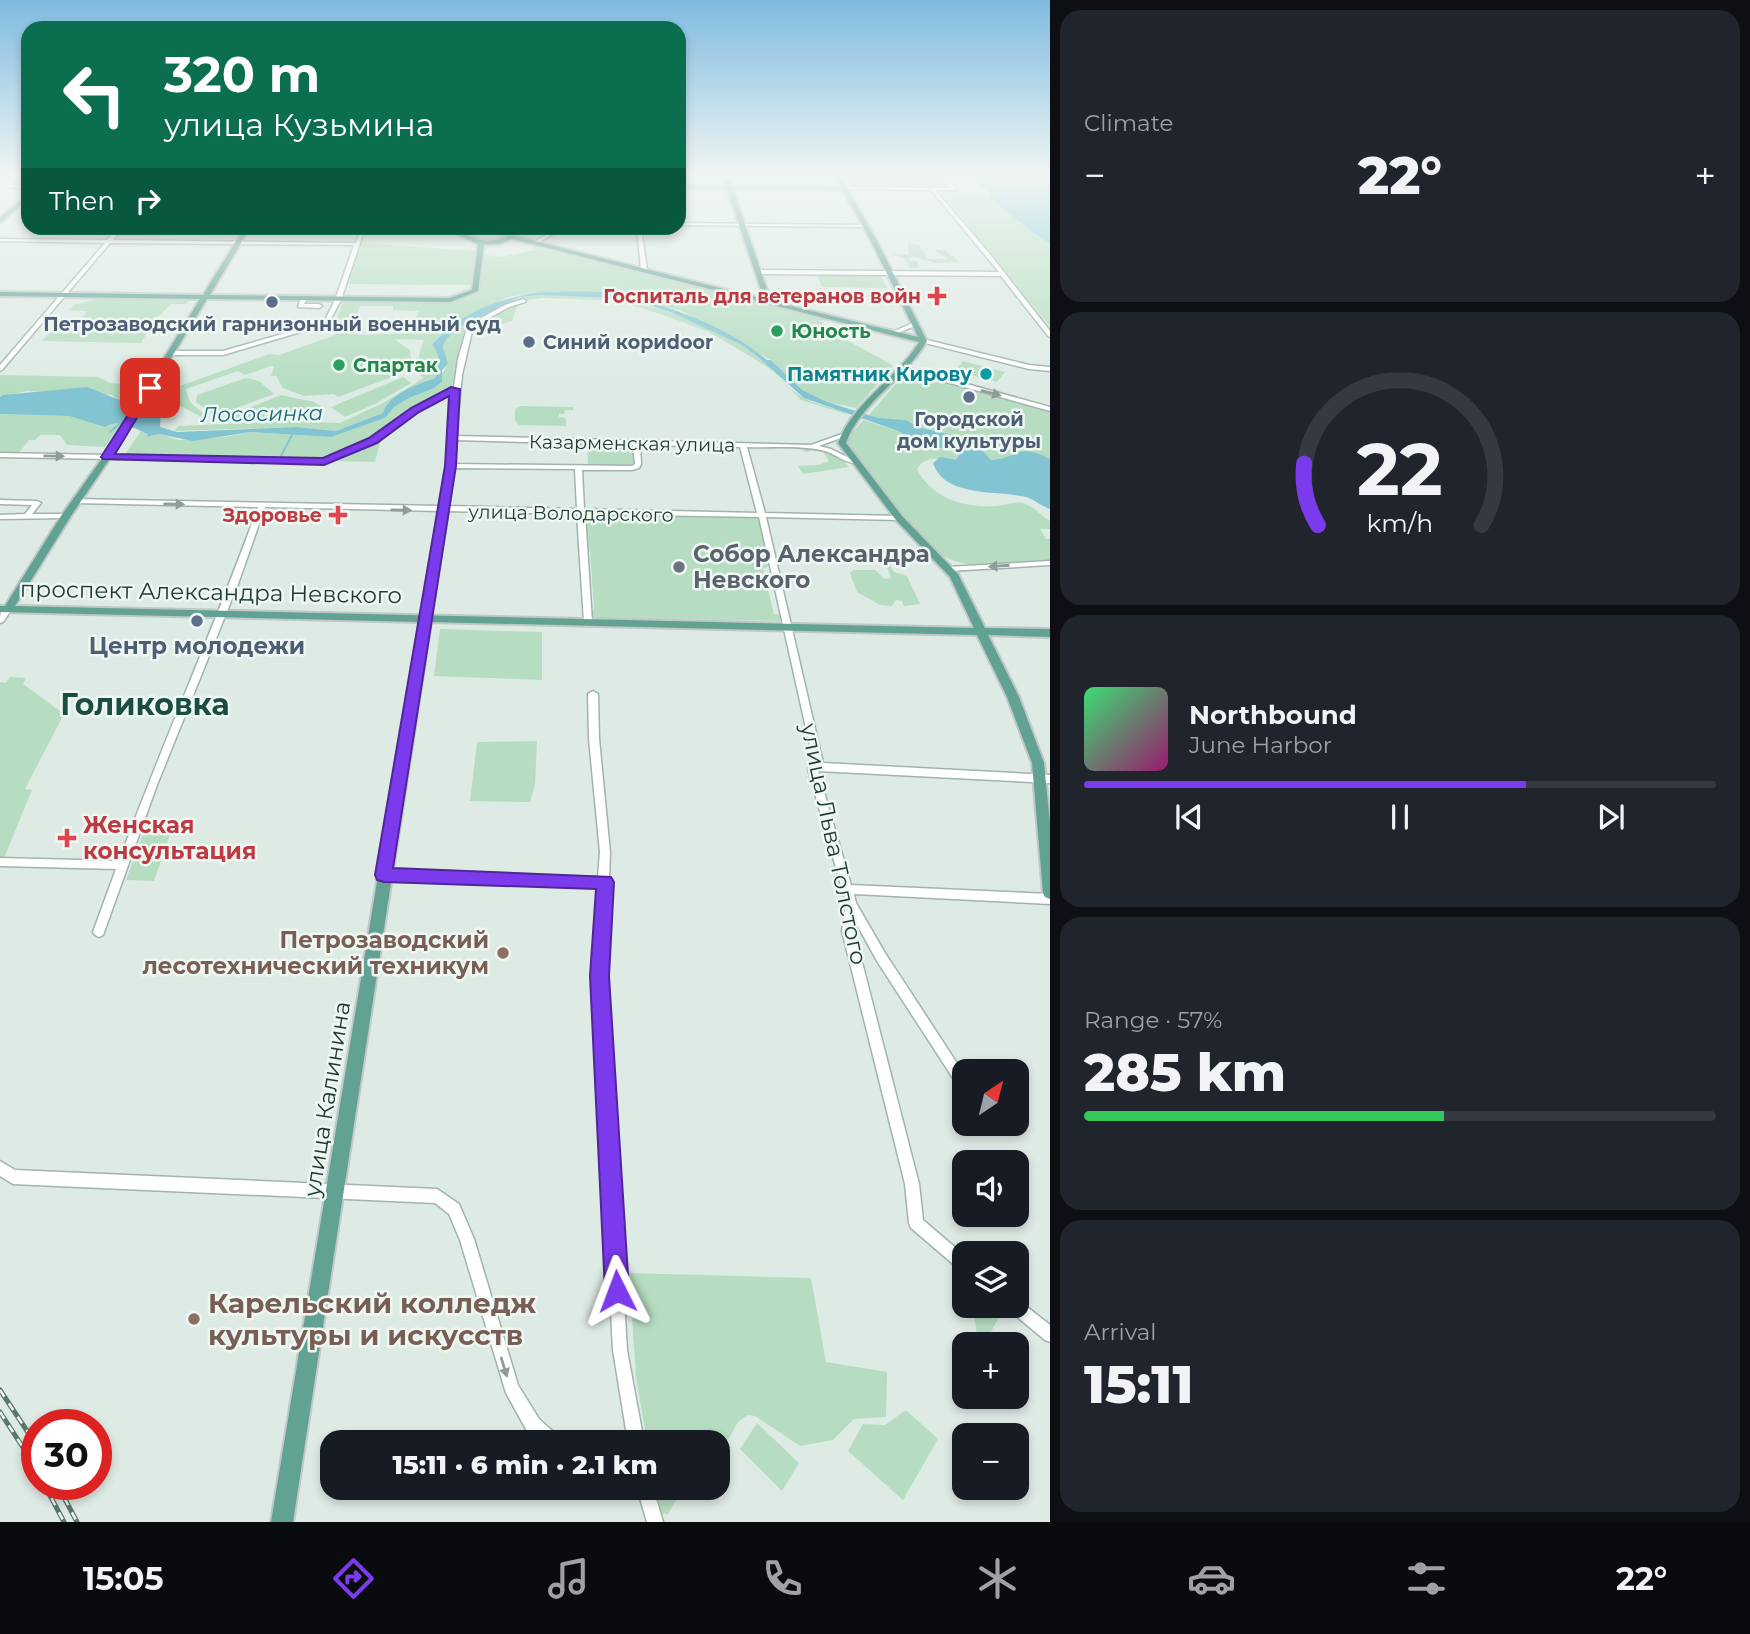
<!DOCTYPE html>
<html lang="en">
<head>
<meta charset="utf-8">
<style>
  body { margin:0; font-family:Montserrat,sans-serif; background:#20242c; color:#f1f3f6; height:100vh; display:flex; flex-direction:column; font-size:26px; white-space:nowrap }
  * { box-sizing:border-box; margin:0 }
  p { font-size:23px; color:#9ea1a6 }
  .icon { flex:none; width:38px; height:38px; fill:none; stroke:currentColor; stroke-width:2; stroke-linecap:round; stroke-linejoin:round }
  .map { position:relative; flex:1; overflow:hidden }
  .details { display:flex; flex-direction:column; gap:10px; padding:10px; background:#0d0f14; width:700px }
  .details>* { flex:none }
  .top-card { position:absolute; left:21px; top:21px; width:665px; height:214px; border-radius:21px; box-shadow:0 4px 10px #0003; background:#0b6e4f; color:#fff; overflow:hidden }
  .needle { width:46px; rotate:35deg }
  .buttons { position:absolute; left:952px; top:1059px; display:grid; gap:14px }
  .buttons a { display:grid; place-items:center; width:77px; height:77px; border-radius:14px; background:#171b24; box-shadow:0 4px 10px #0003; font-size:35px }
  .speed { position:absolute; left:21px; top:1409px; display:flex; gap:14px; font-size:35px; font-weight:700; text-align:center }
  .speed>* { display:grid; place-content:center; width:91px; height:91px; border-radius:50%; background:#171b24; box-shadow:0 4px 10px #0003; line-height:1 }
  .speed .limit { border:10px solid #d22; background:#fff; color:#111 }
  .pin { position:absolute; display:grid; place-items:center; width:60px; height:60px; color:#fff; margin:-30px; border-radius:14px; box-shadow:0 4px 10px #0006 }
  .me { position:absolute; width:77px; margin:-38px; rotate:357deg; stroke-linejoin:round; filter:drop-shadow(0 0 5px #0008) }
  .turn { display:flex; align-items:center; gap:24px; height:147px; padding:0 28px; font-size:32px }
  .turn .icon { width:91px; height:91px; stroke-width:2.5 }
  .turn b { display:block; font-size:49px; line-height:60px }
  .then { display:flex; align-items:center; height:66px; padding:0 28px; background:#0003; gap:14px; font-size:26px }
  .big { font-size:52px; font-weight:800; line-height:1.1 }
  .details .tile { flex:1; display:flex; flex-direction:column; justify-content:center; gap:10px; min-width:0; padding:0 24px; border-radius:21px; background:#20242c }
  .details .dial { align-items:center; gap:0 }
  .dial svg { height:182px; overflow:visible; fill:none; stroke:#363941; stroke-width:7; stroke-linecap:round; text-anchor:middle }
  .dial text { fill:#f1f3f6; stroke:none }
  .song { display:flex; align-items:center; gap:21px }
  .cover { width:84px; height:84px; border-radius:10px; background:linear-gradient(135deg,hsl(140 70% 55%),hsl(320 70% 35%)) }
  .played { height:7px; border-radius:4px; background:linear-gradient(90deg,#7c3aed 70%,#363941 70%) }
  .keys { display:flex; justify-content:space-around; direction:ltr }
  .heat { display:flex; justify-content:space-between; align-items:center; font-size:38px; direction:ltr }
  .charge { height:10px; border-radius:5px; background:linear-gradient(90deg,#34c759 57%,#363941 0) }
  .trip { position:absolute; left:320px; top:1430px; width:410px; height:70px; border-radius:21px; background:#171b24; box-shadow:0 4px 10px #0003; font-weight:800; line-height:70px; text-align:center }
  .tab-bar { display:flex; height:112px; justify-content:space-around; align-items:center; background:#090b0e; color:#9ea1a6 }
  .tab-bar .icon { width:49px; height:49px }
  .tab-bar .selected { color:#7c3aed }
  .tab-bar b { font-size:32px; color:#f1f3f6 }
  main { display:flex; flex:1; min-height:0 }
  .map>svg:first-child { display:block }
  .green { fill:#b6ddc1 }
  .water { fill:#83c4d3 }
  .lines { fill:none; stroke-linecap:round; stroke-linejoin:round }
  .stream { stroke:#83c4d3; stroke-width:2 }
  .minor-casing { stroke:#a1b3ac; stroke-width:3 }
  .major-casing { stroke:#c0c8c6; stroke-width:4 }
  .minor { fill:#fff; fill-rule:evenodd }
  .major { fill:#61a293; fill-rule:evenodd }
  .rail-casing { stroke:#597770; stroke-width:5 }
  .rail { stroke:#eff7f3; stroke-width:2.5; stroke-dasharray:8; stroke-linecap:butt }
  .oneway { fill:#8f9d9a }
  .route { fill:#7c3aed; stroke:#51269a; stroke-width:2 }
  .health-dot { fill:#e0444e; stroke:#eff7f3; stroke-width:2.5 }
  .service-dot { fill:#5c6f8a; stroke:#eff7f3; stroke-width:2.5 }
  .leisure-dot { fill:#2e9e5b; stroke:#eff7f3; stroke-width:2.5 }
  .culture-dot { fill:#0f9aa8; stroke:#eff7f3; stroke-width:2.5 }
  .worship-dot { fill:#6b7280; stroke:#eff7f3; stroke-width:2.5 }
  .education-dot { fill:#8d6e63; stroke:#eff7f3; stroke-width:2.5 }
  .labels { text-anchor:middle; stroke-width:5; stroke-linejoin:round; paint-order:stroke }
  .far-health-label { font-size:19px; font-weight:bold; fill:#be3a42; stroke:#eff7f3; text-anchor:end }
  .far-service-label { font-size:19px; font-weight:bold; fill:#4e5e75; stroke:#eff7f3 }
  .far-leisure-label { font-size:19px; font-weight:bold; fill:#27864d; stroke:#eff7f3; text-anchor:start }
  .far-culture-label { font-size:19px; font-weight:bold; fill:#0d838f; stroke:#eff7f3; text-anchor:end }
  .far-street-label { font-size:19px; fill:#1f3b34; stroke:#eff7f3 }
  .far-water-label { font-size:21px; font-style:italic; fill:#186678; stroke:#eff7f3 }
  .worship-label { font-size:23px; font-weight:bold; fill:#5b616d; stroke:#eff7f3; text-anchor:start }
  .street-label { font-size:23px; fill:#1f3b34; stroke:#eff7f3 }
  .service-label { font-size:23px; font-weight:bold; fill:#4e5e75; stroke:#eff7f3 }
  .health-label { font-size:23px; font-weight:bold; fill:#be3a42; stroke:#eff7f3; text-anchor:start }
  .education-label { font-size:23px; font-weight:bold; fill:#785e54; stroke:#eff7f3; text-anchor:end }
  .near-education-label { font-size:28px; font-weight:bold; fill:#785e54; stroke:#eff7f3; text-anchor:start }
  .district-label { font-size:30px; font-weight:bold; fill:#1b4d42; stroke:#eff7f3 }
</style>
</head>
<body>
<main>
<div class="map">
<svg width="1050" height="1522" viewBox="0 0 1050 1522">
  <rect width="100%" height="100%" fill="#deebe5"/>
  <path class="green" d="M844,175H937L948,187L851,186Z
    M940,191C951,191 981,192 989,197C1012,209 1027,230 1050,243V327Z
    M360,243L475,251L471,285L349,284Z
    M908,243L919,245L928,259H948L934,250H945L959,262L935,263L909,255L913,258H908L910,261H916L921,268H910L904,258L891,254L909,255Z
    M534,247L775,306L803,315L822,318L823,321L819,320L841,337L892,365V368L856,408L827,402L802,390L771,360L680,310L597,293L545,292L507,297L443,332L432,345C441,355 439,366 435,378L425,382L383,413L336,431L297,427L174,431L179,426L291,421L340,423L383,403L424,378L414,371L424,340L394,339L410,350L411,359L402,367L408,371L338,397L334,394L304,396L283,388L276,376H271L274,367L271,366L245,375L238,371L186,389L190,402L206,416L203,418L179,405L177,387L269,354L279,355L333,336L337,332L366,335L428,332L426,337L431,330H371L373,325H414L419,311L393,310V306H360L353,326H346L348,320L337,318L343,302L347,301C372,301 461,310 476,292C483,283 483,265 485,255L502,257L536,250Z
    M817,275L880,276L887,288L822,287Z
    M542,295C619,296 692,308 756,355C773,368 786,388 804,398C818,406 835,407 849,415L801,400L776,373L753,358L709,332L661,314L628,304L599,300L542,298L511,303L517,306L512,321L500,325L481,324L484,317L465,327L450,396L443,393L384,427L375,462L124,456L141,431L148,434V437L159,434L179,440L224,437L250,432L331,437L385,418L394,407L409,398L432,389L448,364C446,358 442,349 444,343C450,326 502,300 520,297C527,296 535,296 542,295Z
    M97,299L182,301H189L186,304H171L154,321L141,343L42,341L60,322H79L87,311L70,310L74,305Z
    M963,361L1005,372L997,382L955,371Z
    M906,372L1050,412V459C1024,445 1015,458 991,460L970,440L921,428L906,420L891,418L907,422L900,426L906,424L913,427L893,426L869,415Z
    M0,375L98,377L111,383L144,385L136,398L117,399L112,395L27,391L0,397Z
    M403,377L411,383L375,404L345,417L331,407Z
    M246,378L259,381L274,394L215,416L196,402L197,395Z
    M281,395L314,402L323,407L299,417L219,420Z
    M520,406L573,407V410H565L564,414H559V417L566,418V426L519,425L515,420V409Z
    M0,414L69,416L105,427L109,424L122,423L105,447L67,445L60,435H40L35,440H29L19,453L0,452Z
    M863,420L898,431L920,444L958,453L959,455L956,460C942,461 927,453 917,469C932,499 965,508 996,506C1005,506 1014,501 1023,503C1033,506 1041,515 1050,521V529H1040L1046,539H1050V561C1021,562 987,569 958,562C920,553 868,473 845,442Z
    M587,444L634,445L636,462L630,466H588Z
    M811,449C826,450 840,454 849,467L803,474L798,466L819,465L829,461L823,452L813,450L806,452L802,450Z
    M586,516L760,518L769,566L763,569L774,614L780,615L781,621L592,618L589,611L594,610L590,551L586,550L583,517Z
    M879,560H886L894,572L907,576L920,604L904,606L902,601L896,600L892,606L880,605L857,592L850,573L853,570H875L885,579L891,578L887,567L882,566Z
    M440,629L542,632V680L434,676Z
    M10,677L26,678L23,684L64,714L25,789L32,790L4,858H0V682L6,683Z
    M537,741L535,785L530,802L470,801L477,742Z
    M147,823H174L154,881L126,880Z
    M629,1273L811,1278L826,1362L887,1372L886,1417L854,1419L833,1440L800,1446L755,1416L748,1415L738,1422L718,1458V1442H701L695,1436L684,1442H647L636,1377Z
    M972,1306H996L1002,1312L988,1337L978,1340Z
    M906,1410L938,1439L903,1500L848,1451L863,1424L885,1425Z
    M757,1423L799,1463L782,1491L740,1449Z
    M655,1488L682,1489L668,1514H659Z"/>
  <path class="water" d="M966,175H1050V243C1028,231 1008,212 988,196L992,194Z
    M545,292C568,292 593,290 616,294C667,304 728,327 767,360H771L802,390L827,402L878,418L906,420L921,428L962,437L977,445L991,460C1019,458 1018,442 1050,459V509C1041,506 1035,500 1026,497C998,490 944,498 933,463L940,457L956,460L959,455L955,451L920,444L898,431L804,398L757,356L740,344L673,313L642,303L610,298L542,295L519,297L457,328L445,341L443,347L448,364L442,370V382L432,389L409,398L394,407L385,418L331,437L250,432L193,441L159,434L147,437L148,434C134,428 118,418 105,427L69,416L0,414V397L3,395L87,387L117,399L153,404L161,412L160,427L177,432L297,427L336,431L383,413C389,393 417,385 435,378C439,366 441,355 432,345C458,312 505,296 545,292Z"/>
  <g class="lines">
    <path class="stream" d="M110,432L119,424
      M281,456L292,435"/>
    <defs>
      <path id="minor" d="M16,175H21L11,185L28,186V188L5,187V185Z
        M937,175H942L957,189L955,190H935L989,253L1050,331V337L1048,336L1001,276L759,274L756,272L759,270L999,272L931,190L844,189L842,188L844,187L951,188Z
        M679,223L866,225L868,226L866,227L679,225Z
        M118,228H122L113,240L356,243L361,228H365L341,300L328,324L223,355H172L169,353L172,351H223L324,322L335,300L354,245L110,243L2,370L0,371V365L105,243L0,241V239L107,240Z
        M558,228H563L538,243L534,242Z
        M637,228H641L647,270L644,272L641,270Z
        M304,296L307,298L304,304H319L322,306L319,308L298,307L301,298Z
        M523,299L526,301L525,302L509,307L473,327L462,375L456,436L811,445L842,434H846V436L819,446L831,449L855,461V463C844,463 836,454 825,451C800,445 772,448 747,447L765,513L899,516L903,518L899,520L766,517L823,763L1050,775V783L818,771L851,885L1050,894V904L854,894L856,903L885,953L964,1074V1091L960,1089L877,961L855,921L854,931L919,1184L923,1220L964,1255V1271L959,1269L911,1228L909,1223L905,1184L842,931L846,903L808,769L814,764L759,517L585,514L592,622L588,625L584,622L577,514L447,511L430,618L426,621L422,618L440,511L265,507L238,584L157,785L103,935L99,937L95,935L93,932L116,869L0,866V858L119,861C163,742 215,626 258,507L76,503L72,501L73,499L441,506L448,459L454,392L417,411L375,441L325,463L0,457V453L324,459L371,439L413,409L454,387L458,359L468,325L505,305ZM456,440L633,445L635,464L632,466L454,464ZM640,445L740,447L757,513L584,509L582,470H632L639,468L641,464ZM453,468L575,469L577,509L448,506Z
        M915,322L918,324L917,325L895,334L890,333Z
        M923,339L1029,365L1050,367V371L1029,369L921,342V340Z
        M902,366L1050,407V411L900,369L899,368Z
        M0,500L37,501L41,503L32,514H66L70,516L66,518L0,519V515L25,514L32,505L0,504Z
        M1050,561V565L948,571L944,569L948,567Z
        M8,606L12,609L3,622L0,623C0,616 0,608 8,606Z
        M593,691L598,694L599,739L610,852L609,879L610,882L609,885L605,976L627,1350L644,1442H628L613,1350L593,976L598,886L384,879L380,878L379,875L380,872L384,871L598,877L600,852L589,739L588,694Z
        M0,1161L15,1170L437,1189L459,1204L474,1239L518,1385L539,1419L558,1436L560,1442H540L527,1431L506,1393L460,1240L449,1214L435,1203L13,1184L0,1176Z
        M1017,1299L1050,1325V1342L1045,1340L1010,1311L1008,1306H1017Z
        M637,1488H653L663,1522H647Z"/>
      <path id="major" d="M722,175H728L731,186H841L834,175H840L877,241L927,341C906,378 860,403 846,443L902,516L958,574L985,628L1050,629V637L988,635L1019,697L1044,763L1050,823V899L1045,897L1043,893L1032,763L1007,697L977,635L431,622L293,1522H271L420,622L0,612V606H5L61,516L103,457L200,299L0,296V292L203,295L244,228H250L210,295L449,298L472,290L478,244L459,235L460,228H466L464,233C481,244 494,242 511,235L764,299L727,189H679V185L726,186ZM733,189L842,190L871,241L918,337L771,301ZM512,239L919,342C897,379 853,402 838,443L896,520L950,577L974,628L15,606L71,516L111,457L207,299L450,302L478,291L484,245L499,244Z
        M28,194V199L0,223V218Z"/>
    </defs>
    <use href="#minor" class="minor-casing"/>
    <use href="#major" class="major-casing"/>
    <use href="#minor" class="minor"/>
    <use href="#major" class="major"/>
    <defs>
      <path id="rail" d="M0,1390L37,1446
        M0,1412L37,1469
        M44,1484L64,1522
        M57,1484L77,1522"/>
    </defs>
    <use href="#rail" class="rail-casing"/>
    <use href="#rail" class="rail"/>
  </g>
  <defs><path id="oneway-solid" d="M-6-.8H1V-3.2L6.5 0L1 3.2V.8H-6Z" transform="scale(1.75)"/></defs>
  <g class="oneway">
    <use href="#oneway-solid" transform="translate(991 393) rotate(15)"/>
    <use href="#oneway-solid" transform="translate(54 456) rotate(1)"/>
    <use href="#oneway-solid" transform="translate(174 504) rotate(1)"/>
    <use href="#oneway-solid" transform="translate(401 510) rotate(1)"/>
    <use href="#oneway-solid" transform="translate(999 566) rotate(176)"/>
    <use href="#oneway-solid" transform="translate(504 1367) rotate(73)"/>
  </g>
  <linearGradient id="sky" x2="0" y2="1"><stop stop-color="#7fbae0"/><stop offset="0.45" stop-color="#f0f6f3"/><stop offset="1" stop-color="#f0f6f3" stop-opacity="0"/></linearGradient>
  <rect width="1050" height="388" fill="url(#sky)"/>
  <path class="route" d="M147,385L155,388L115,454L323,458L369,438L411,408L451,387L460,389L456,466L393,868L611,877L614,882L609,976L629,1291L625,1299L617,1303L609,1299L605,1291L590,976L596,889L384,882L377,880L375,875L445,466L449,396L419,412L377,443L324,465L103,459L101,457Z"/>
  <g class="health-dot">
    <path d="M933.5 285.5h7v7h7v7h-7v7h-7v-7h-7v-7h7z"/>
    <path d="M334.5 504.5h7v7h7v7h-7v7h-7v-7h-7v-7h7z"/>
    <path d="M63.5 827.5h7v7h7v7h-7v7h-7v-7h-7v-7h7z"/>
  </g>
  <g class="service-dot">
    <circle cx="272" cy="302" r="7"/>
    <circle cx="529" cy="342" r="7"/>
    <circle cx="969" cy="397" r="7"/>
    <circle cx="197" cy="621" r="7"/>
  </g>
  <g class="leisure-dot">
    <circle cx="777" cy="331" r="7"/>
    <circle cx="339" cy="365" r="7"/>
  </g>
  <circle class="culture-dot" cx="986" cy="374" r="7"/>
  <circle class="worship-dot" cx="679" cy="567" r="7"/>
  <g class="education-dot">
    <circle cx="503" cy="953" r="7"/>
    <circle cx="194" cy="1319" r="7"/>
  </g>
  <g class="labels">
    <g class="far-health-label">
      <text x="921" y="303">Госпиталь для ветеранов войн</text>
      <text x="322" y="522">Здоровье</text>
    </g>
    <g class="far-service-label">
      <text x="272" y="331">Петрозаводский гарнизонный военный суд</text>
      <text x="543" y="349" text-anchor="start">Синий кориdoor</text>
      <text x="969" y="426">Городской<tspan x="969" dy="22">дом культуры</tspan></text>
    </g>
    <g class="far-leisure-label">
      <text x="791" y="338">Юность</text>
      <text x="353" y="372">Спартак</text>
    </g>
    <g class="far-culture-label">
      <text x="972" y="381">Памятник Кирову</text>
    </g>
    <g class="far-street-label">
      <text transform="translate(632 443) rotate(1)" y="7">Казарменская улица</text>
      <text transform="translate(571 513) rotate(1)" y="7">улица Володарского</text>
    </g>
    <g class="far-water-label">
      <text transform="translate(262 414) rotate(-1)" y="7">Лососинка</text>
    </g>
    <g class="worship-label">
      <text x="693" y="562">Собор Александра<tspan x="693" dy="26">Невского</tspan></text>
    </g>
    <g class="street-label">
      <text transform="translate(211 592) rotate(1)" y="8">проспект Александра Невского</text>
      <text transform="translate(834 844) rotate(78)" y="8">улица Льва Толстого</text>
      <text transform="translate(327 1099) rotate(-81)" y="8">улица Калинина</text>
    </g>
    <g class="service-label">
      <text x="197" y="654">Центр молодежи</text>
    </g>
    <g class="health-label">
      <text x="83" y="833">Женская<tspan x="83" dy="26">консультация</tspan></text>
    </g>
    <g class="education-label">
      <text x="489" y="948">Петрозаводский<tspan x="489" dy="26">лесотехнический техникум</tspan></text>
    </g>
    <g class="near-education-label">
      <text x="208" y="1313">Карельский колледж<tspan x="208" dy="32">культуры и искусств</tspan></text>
    </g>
    <g class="district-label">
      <text x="145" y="715">Голиковка</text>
    </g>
  </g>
</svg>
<div class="buttons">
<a><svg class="needle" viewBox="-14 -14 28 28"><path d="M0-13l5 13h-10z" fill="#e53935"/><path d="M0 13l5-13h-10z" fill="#9ea1a6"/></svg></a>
<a><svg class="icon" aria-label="sound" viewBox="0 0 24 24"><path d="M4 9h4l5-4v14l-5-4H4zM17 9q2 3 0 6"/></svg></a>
<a><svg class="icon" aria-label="layers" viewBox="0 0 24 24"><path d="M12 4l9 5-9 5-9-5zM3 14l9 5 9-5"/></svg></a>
<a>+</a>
<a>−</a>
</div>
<div class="speed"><div class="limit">30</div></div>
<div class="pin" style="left:150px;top:388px;background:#d93025"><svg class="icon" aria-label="arrive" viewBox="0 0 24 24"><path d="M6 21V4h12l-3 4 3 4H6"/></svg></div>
<svg class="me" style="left:617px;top:1291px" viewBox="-20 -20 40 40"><path d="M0-17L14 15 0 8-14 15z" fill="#7c3aed" stroke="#fff" stroke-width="4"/></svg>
<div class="trip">15:11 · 6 min · 2.1 km</div>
<div class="top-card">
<div class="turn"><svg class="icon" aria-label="left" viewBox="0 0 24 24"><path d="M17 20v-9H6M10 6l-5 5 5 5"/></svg><div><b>320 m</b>улица Кузьмина</div></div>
<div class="then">Then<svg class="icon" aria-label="right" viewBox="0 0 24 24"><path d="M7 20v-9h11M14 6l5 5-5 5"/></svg></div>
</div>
</div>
<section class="details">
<div class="tile"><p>Climate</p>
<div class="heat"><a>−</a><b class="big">22°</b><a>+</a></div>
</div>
<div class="tile dial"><svg viewBox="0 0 100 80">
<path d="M14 69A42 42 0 1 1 86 69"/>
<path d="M14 69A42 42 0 0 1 8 42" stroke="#7c3aed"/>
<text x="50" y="56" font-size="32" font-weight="700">22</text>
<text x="50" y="72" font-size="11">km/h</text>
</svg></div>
<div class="tile">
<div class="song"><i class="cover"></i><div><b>Northbound</b><p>June Harbor</p></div></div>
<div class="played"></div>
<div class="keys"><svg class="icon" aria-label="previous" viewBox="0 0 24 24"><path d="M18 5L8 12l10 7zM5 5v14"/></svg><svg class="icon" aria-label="pause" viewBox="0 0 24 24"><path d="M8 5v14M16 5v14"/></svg><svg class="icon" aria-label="next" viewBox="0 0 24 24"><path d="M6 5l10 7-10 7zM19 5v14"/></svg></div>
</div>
<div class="tile"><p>Range · 57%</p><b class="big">285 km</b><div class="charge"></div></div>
<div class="tile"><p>Arrival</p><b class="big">15:11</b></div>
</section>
</main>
<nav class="tab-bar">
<b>15:05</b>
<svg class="icon selected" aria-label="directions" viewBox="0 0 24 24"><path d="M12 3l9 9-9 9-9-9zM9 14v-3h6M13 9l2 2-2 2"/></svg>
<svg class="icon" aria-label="music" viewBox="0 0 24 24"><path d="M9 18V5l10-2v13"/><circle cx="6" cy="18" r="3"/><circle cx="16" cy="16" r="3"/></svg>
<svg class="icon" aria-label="phone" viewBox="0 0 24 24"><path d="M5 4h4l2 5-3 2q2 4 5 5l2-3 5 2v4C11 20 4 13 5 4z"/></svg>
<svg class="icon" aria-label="climate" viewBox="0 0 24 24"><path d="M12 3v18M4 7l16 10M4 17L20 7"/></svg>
<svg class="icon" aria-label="car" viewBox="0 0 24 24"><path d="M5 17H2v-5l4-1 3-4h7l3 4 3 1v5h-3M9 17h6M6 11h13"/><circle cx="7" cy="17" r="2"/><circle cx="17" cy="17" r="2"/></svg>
<svg class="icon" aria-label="filters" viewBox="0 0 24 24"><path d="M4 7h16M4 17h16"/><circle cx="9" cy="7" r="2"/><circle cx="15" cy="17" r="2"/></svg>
<b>22°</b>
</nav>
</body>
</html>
